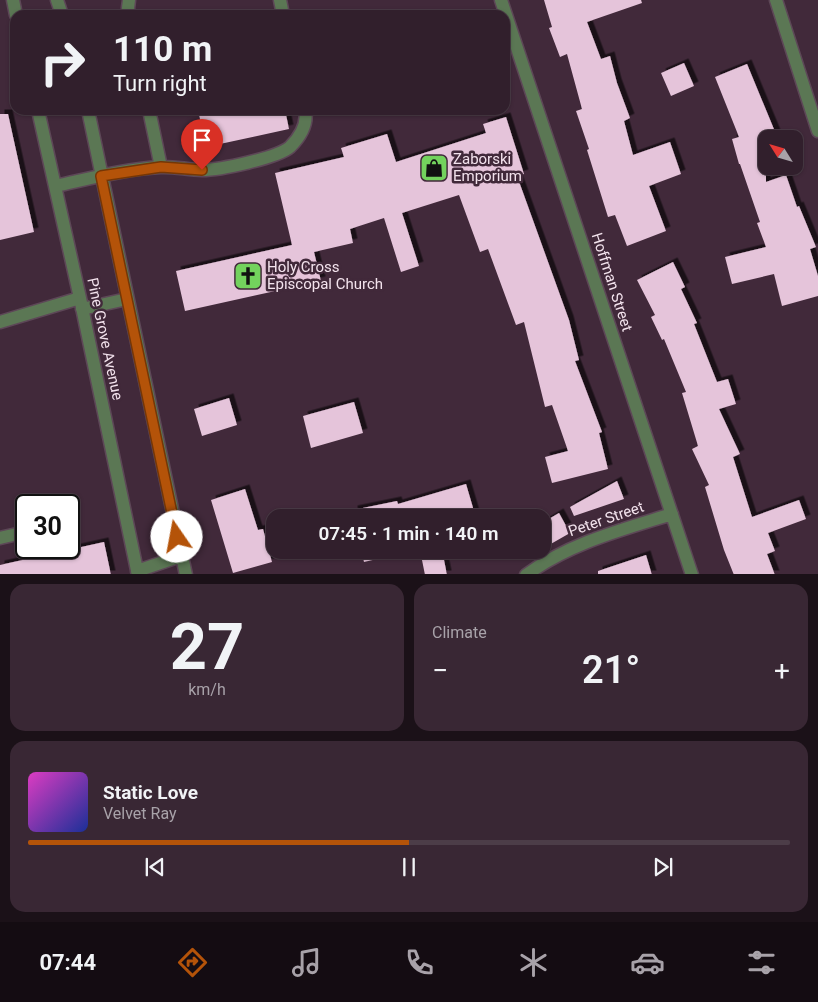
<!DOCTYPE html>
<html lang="en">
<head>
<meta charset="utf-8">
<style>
  body { margin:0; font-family:Roboto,sans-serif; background:#392734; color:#f1f3f6; height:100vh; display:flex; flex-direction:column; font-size:19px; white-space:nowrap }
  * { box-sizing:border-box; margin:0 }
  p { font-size:16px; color:#a8a2a9 }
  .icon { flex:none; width:28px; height:28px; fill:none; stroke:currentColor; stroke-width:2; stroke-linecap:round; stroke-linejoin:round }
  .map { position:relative; height:574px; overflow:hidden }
  .sheet { display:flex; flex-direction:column; gap:10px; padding:10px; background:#1b1118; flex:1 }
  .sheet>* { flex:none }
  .banner { position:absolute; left:10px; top:10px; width:500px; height:105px; border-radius:15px; box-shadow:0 1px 4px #0004,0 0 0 1px #4c3d48; background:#311f2c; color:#f1f3f6; overflow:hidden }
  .needle { width:32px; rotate:307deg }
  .fabs { position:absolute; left:758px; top:130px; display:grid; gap:10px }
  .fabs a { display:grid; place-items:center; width:45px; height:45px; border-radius:10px; background:#311f2c; box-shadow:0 1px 4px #0004,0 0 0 1px #4c3d48; font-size:25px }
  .speed { position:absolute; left:15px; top:494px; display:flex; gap:10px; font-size:25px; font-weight:700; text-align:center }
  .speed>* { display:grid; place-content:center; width:65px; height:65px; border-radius:50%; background:#311f2c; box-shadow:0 1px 4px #0004,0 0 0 1px #4c3d48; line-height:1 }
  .speed .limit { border:2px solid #111; border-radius:8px; background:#fff; color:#111 }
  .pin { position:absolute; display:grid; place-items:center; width:42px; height:42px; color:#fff; margin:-51px -21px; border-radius:50% 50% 50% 0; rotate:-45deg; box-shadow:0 0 5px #0007 }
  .pin .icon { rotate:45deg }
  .me { position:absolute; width:55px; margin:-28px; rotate:348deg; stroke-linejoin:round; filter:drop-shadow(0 0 4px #0008) }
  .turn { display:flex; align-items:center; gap:18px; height:105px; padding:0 20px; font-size:22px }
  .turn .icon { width:65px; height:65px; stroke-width:2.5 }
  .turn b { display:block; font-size:35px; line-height:42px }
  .big { font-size:38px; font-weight:600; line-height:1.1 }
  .sheet .widget { flex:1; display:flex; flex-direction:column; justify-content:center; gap:8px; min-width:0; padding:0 18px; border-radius:15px; background:#392734 }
  .sheet .dial { align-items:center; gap:0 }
  .dial b { font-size:65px; line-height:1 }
  .song { display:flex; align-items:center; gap:15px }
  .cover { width:60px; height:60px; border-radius:8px; background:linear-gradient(135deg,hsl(310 70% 55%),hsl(230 70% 35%)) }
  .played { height:5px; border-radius:2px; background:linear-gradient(90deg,#b45309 50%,#4c3d48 50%) }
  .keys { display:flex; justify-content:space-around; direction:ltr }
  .heat { display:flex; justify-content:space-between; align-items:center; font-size:28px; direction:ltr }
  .sheet .tiles { flex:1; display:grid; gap:10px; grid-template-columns:1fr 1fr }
  .widget:last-child { grid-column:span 2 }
  .trip { position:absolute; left:266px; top:509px; width:285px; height:50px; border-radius:15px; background:#311f2c; box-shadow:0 1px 4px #0004,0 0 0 1px #4c3d48; font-weight:600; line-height:50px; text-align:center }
  .menu { display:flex; height:80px; justify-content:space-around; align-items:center; background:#140c12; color:#a8a2a9 }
  .menu .icon { width:35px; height:35px }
  .menu .on { color:#b45309 }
  .menu b { font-size:22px; color:#f1f3f6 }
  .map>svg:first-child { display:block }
  .building { fill:#e5c4da; filter:url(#shadow) }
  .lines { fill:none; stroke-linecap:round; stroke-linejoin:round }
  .minor-casing { stroke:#5d4757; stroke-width:15 }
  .minor { stroke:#5b7754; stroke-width:12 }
  .route-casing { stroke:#753606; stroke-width:12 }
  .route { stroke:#b45309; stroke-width:9 }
  .labels { text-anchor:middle; stroke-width:5; stroke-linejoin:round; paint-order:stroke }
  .poi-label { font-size:15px; fill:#f3e3ed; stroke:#41293a; text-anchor:start }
  .street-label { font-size:15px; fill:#f3e3ed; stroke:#41293a }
</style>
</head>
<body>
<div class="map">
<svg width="818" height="575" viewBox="0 0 818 575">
  <defs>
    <filter id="shadow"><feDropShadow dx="4.5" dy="-4.5" stdDeviation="0" flood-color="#0009"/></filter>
  </defs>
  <rect width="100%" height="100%" fill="#41293a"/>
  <path class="building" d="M544,0H641L642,3L587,22L601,59L610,56L617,83L630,118L624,121L633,155L670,142L681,174L649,186L666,231L627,246L615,215L608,217L587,150L589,149L576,111L582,109L567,54L560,57L549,28L552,27Z
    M684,63L694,86L671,96L661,73Z
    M747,64L778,139H766V182L786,175L797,207L799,206L816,247L810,249L818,276V296L782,306L774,274L732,284L725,257L766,247L757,223L760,222L740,164H739L732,139L739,137L715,77Z
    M198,110H285L289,129L206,147Z
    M0,114H8L34,232L0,240Z
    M506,117L524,174L517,176L569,320L579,360L575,361L602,432L599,433L608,469L552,483L545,457L568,451L552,405L545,407L524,322L516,325L488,249L480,252L459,195L402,213L419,266L401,272L384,218L350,229L353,243L314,252L321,281L185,311L176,271L292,245L275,173L344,157L341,148L387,134L396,162L486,133L483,124Z
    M673,262L685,287L681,289L697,323L694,324L717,382L728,379L736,404L719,409L740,454L733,457L752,517L799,500L806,519L768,533L775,551L767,554L775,575H734L724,550L705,487L709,485L692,449L698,446L682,393L686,392L664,339L662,340L651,317L655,315L637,280Z
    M229,398L237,425L202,436L194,409Z
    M354,402L363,433L311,448L303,416Z
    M617,481L624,499L574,516L570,507Z
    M466,484L476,518H354L353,510L397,501L398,504Z
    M245,489L258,530L263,529L272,562L233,573L211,500Z
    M559,513L570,533L542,549V523Z
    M104,542L111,575H0V565Z
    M361,550H416L364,562Z
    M420,550H442L447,575H425Z
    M646,555L652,575H598V571Z"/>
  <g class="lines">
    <defs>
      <path id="minor" d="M13,0L16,15
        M57,0L62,15
        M280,0L283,15
        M501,0L692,575
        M776,0L818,131
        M129,15L128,8L129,0
        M38,110L80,298L138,575
        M88,110L186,575
        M149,110L161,167
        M55,186C88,179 125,169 160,167C174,166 188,170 202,170C220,170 277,158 290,147C300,137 308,124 305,110
        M82,309L127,299
        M0,322L80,298
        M0,538L26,532
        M137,571L181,556
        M526,575C570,543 621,530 672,514"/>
    </defs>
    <use href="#minor" class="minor-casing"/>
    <use href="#minor" class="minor"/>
  </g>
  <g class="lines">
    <defs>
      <path id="route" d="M177,537L101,176L161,167L202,170"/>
    </defs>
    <use href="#route" class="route-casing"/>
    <use href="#route" class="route"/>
  </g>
  <defs>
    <symbol id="shop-square" viewBox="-11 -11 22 22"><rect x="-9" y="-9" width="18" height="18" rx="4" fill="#73d25d" stroke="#41293a"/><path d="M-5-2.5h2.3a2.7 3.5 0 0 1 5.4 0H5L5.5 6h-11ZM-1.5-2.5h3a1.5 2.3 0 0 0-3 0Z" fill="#111"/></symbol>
    <symbol id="church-square" viewBox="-11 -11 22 22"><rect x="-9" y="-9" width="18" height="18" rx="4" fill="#73d25d" stroke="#41293a"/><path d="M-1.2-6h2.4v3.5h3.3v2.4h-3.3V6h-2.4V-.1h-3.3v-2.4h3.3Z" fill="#111"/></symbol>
  </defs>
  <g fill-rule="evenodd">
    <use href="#shop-square" x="418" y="152" width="32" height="32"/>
    <use href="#church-square" x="232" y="260" width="32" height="32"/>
  </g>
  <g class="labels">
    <g class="poi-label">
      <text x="453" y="164">Zaborski<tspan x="453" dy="17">Emporium</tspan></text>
      <text x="267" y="272">Holy Cross<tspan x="267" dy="17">Episcopal Church</tspan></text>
    </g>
    <g class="street-label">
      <text transform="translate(612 282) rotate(72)" y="5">Hoffman Street</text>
      <text transform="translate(105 339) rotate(78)" y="5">Pine Grove Avenue</text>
      <text transform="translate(606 519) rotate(-19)" y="5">Peter Street</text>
    </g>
  </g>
</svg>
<div class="fabs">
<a><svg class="needle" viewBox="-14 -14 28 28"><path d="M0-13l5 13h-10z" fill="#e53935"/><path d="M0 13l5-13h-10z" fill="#a8a2a9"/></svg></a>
</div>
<div class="speed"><div class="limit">30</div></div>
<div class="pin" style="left:202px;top:170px;background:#d93025"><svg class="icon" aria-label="arrive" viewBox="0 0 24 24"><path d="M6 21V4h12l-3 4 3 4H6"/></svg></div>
<svg class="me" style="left:177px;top:537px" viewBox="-20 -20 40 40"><circle r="19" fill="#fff"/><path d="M0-13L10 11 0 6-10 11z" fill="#b45309"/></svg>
<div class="trip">07:45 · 1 min · 140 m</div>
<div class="banner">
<div class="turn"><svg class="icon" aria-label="right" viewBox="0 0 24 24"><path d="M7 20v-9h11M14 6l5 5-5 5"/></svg><div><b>110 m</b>Turn right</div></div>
</div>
</div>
<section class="sheet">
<div class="tiles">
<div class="widget dial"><b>27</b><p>km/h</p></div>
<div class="widget"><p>Climate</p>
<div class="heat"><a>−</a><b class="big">21°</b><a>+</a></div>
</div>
<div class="widget">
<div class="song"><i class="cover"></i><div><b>Static Love</b><p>Velvet Ray</p></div></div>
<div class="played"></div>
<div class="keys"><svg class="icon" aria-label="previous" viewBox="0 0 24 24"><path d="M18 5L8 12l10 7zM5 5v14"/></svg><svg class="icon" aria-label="pause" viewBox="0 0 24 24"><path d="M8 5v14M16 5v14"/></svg><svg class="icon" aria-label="next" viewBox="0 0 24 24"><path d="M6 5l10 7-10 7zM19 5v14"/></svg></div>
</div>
</div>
</section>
<nav class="menu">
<b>07:44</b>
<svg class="icon on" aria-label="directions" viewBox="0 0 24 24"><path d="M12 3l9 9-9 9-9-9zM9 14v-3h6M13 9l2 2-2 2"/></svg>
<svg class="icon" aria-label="music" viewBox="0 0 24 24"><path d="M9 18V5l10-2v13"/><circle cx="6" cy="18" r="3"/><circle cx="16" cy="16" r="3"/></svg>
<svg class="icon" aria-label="phone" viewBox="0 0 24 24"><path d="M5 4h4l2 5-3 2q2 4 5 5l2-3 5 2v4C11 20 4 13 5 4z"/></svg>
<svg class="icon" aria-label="climate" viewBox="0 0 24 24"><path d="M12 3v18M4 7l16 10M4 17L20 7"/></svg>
<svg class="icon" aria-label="car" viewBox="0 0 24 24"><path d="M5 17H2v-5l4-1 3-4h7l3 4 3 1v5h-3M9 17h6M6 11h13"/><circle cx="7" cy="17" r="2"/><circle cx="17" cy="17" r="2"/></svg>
<svg class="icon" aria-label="filters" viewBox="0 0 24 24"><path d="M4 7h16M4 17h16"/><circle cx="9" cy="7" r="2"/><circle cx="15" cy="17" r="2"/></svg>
</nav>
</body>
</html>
